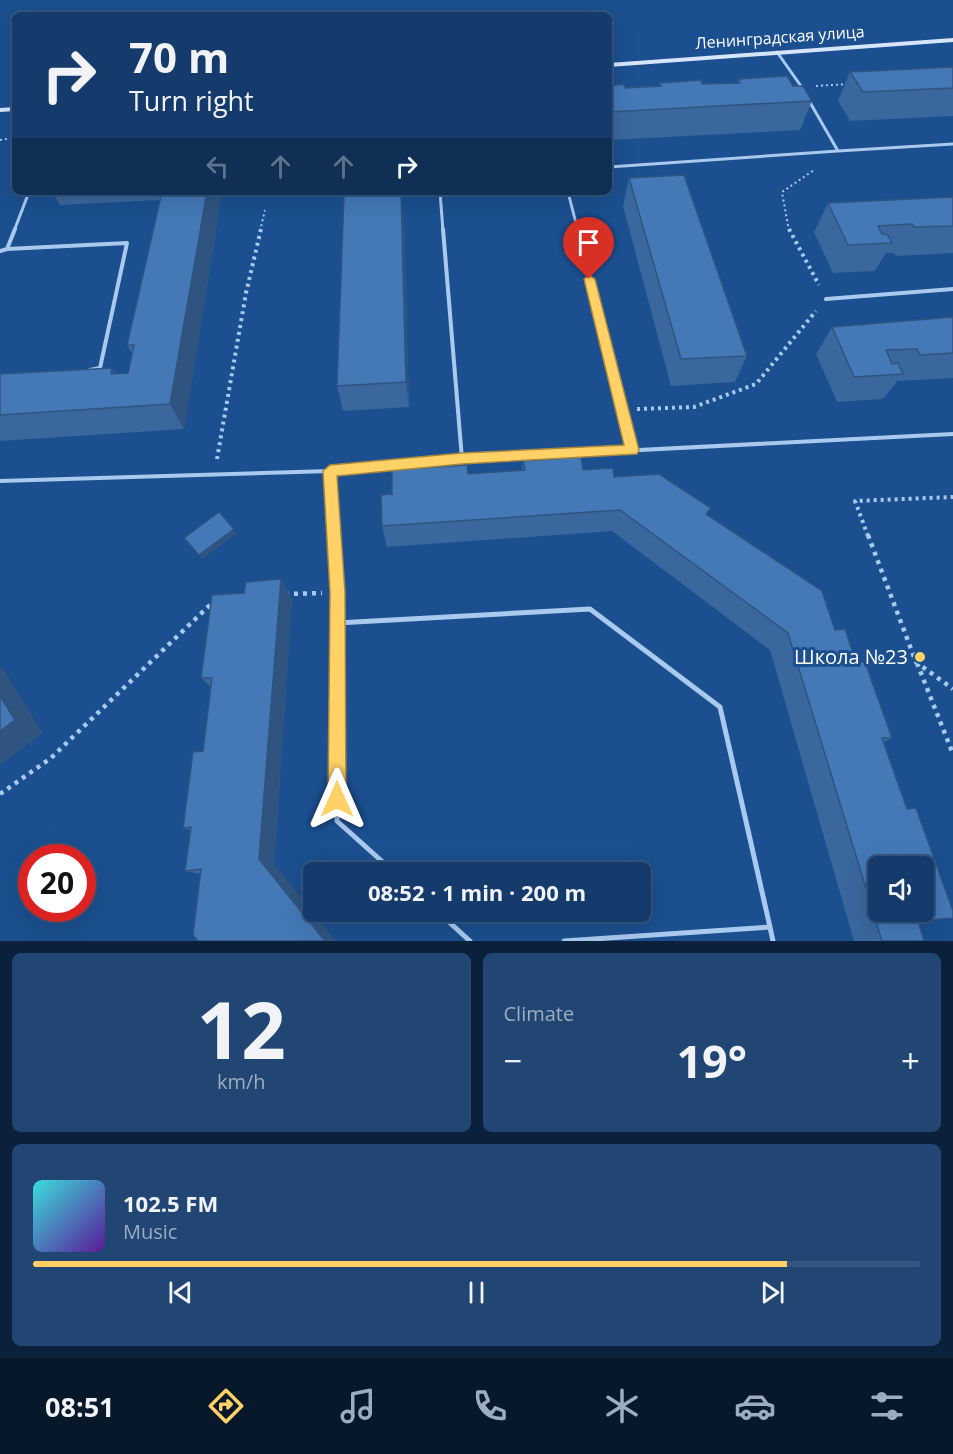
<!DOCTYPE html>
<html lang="en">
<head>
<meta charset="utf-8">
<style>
  body { margin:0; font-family:"Open Sans",sans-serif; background:#214673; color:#f1f3f6; height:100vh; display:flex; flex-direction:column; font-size:22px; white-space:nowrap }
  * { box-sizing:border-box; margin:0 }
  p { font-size:20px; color:#9dadc1 }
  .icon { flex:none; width:33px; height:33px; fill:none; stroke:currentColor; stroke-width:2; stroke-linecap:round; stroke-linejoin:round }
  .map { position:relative; height:941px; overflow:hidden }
  .side { display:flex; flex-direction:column; gap:12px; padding:12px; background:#0b203b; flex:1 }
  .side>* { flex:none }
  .guide { position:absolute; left:12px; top:12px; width:600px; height:183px; border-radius:9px; box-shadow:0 6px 24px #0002,0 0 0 2px #33557e; background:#143b6b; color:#f1f3f6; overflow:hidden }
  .fabs { position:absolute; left:868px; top:856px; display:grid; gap:12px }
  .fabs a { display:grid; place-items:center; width:66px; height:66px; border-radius:9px; background:#143b6b; box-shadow:0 6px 24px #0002,0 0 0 2px #33557e; font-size:30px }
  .speed { position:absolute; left:18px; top:844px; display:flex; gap:12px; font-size:30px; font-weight:700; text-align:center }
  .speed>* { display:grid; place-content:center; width:78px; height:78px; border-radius:50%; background:#143b6b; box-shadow:0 6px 24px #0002,0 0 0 2px #33557e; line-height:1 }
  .speed .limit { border:9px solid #d22; background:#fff; color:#111 }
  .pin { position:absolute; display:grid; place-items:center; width:51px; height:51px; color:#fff; margin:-62px -26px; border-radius:50% 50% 50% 0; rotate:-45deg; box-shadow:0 0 6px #0007 }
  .pin .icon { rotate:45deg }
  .me { position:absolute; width:66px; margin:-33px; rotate:0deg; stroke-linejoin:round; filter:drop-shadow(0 0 4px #0008) }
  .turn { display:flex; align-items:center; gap:21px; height:126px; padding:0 18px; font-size:27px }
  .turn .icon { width:78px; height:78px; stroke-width:2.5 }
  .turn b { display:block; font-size:42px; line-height:51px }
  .lanes { display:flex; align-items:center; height:57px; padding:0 18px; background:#0003; justify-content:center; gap:30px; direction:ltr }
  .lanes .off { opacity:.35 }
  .big { font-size:45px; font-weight:700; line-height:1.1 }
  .side .widget { flex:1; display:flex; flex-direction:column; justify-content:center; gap:9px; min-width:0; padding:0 21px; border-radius:9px; background:#214673 }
  .side .dial { align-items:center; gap:0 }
  .dial b { font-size:78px; line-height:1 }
  .song { display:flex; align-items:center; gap:18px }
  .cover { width:72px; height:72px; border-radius:9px; background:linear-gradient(135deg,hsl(180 70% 55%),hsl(270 70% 35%)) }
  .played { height:6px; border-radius:3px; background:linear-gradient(90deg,#ffd166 85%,#33557e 85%) }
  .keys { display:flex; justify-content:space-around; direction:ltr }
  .heat { display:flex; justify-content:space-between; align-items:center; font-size:33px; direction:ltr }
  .side .tiles { flex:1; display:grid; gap:12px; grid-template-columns:1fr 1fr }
  .widget:last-child { grid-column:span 2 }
  .trip { position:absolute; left:303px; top:862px; width:348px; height:60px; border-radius:9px; background:#143b6b; box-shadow:0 6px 24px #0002,0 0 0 2px #33557e; font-weight:700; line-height:60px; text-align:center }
  .dock { display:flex; height:96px; justify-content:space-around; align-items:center; background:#08182b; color:#9dadc1 }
  .dock .icon { width:42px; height:42px }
  .dock .active { color:#ffd166 }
  .dock b { font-size:27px; color:#f1f3f6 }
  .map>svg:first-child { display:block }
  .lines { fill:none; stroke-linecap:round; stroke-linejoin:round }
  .path-far2 { stroke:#a9c9ee; stroke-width:2; stroke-dasharray:2 3; stroke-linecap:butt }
  .path-far1 { stroke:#a9c9ee; stroke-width:4; stroke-dasharray:3 4; stroke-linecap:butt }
  .path { stroke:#a9c9ee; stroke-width:4.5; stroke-dasharray:4 5; stroke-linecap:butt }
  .lane-far2 { stroke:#a9c9ee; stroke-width:3 }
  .lane-far1 { stroke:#a9c9ee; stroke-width:4 }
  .lane { stroke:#a9c9ee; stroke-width:5 }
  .secondary { fill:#d6e6fa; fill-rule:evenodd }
  .wall { fill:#3a679d }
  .shaded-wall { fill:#305480 }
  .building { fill:#4478b7; stroke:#305480; stroke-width:1.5; fill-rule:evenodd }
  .route { fill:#ffd166; stroke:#a68842; stroke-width:1.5 }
  .poi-dot { fill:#ffd166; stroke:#1b4f8f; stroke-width:2 }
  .labels { text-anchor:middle; stroke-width:6; stroke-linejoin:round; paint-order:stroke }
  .far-street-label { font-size:16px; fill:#fff; stroke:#1b4f8f }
  .poi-label { font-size:20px; fill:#fff; stroke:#1b4f8f; text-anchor:end }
</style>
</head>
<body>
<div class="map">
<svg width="953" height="941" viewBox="0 0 953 941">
  <rect width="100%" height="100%" fill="#1b4f8f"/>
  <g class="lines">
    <path class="path-far2" d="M816,86L848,84
      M0,140L15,138
      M260,231L265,210
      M789,231L782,192L814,170"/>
    <path class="path-far1" d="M789,229L819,285
      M637,409L694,407L756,384L816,311
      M217,459L246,293L261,229
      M868,536L855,501L953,497"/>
    <path class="path" d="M868,535L916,662L953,689
      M285,594L322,593
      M917,663L953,754
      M0,794L51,758L213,602"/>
    <path class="lane-far2" d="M777,52L803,89
      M838,151L953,144
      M609,167L838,151L808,99
      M440,192L443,231
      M568,192L578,231
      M268,195L298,192
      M14,231L29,192"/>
    <path class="lane-far1" d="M443,229L462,459
      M577,229L632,450
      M7,249L127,243L100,368L90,370
      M0,251L7,249L15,229
      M826,299L953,289
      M330,471L334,536
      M0,481L330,471L462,459L953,434"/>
    <path class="lane" d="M334,535L338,592L337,821L395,873
      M337,623L590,609L720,707L770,927
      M438,912L470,941
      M564,941L770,927L773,941"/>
    <path class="secondary" d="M953,38V42L609,67V63Z
      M15,107V111L0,112V108Z"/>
  </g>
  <path class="wall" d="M953,67V116L850,121L838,101L850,72Z
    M739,79L793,86L812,101L800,130L609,140V86L625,88L659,87V83L702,84L737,83Z
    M629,178L747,356L735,382L671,386L623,206Z
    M52,192H222L184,429L0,441V374L112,368L116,373H128L132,354L127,345L160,200L60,205Z
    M953,197V253L896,256L894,253H886L875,271L833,273L814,232L828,203Z
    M404,221L409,407L343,411L337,386Z
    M953,317V378L899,381V379L883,399L837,402L816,354L832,327Z
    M523,461L583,470L614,477L707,514L835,630L856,662L892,738L884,742L918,921L924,941H854L770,650L612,531L387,547L382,526L468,474L522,470Z
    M281,579L292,599L274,864L200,874L185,871L190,830L183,828L203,751L211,687L201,678L244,593Z"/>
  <path class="shaded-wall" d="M207,192H222L184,429L170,404Z
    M401,193L404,221L409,407L406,382Z
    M112,368L129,393L111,374Z
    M234,529L236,534L202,559L199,555Z
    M281,579L292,599L274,864L336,941H325L259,859Z
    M0,664L43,733L0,765Z"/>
  <path class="building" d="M953,67V88L863,92L850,72Z
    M787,76L793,86H803L812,101L609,112V86L624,84L625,88L661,86L659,83L701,80L702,84L740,83L739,79Z
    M684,175L747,356L681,359L629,178Z
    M162,192H207L170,404L0,415V374L112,368L111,374L128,373L134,345H127Z
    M401,193L406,382L337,386L344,195Z
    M953,197V226L914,227L912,224L878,226L882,234H887L892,243L848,245L828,203Z
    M953,317V353L920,355L917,349L886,350L892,364L898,363L903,374L854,377L832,327Z
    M581,457L583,470L613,468L614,477L659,474L711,508L706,514L822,591L835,630L845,629L856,662H865L892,738H882L907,809L916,808L953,911V918L918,921L924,941H882L788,633L620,510L382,526L381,495L392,494V470L467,465L468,474L525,470L523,461ZM879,867H924V912H879Z
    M219,512L234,529L199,555L184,538Z
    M281,579L259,859L325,941H198L193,935L201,869L185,871L191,827L183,828L193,752L203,751L212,678H201L212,595L244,593L246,582Z
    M0,696L15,720L0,731Z"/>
  <path class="route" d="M589,275L595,279L639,450L637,454L462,464L337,476L345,592L346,799L343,805L337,808L331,805L328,799L330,592L323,471L330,465L462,453L624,445L584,279Z"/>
  <circle class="poi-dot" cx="920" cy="657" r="6"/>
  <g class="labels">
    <g class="far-street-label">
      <text transform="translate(780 37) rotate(-4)" y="6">Ленинградская улица</text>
    </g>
    <g class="poi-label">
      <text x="908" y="664">Школа №23</text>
    </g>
  </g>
</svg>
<div class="fabs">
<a><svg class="icon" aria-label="sound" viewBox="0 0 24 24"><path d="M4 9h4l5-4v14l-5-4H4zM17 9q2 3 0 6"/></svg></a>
</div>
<div class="speed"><div class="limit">20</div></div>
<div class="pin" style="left:589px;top:279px;background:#d93025"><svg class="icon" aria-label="arrive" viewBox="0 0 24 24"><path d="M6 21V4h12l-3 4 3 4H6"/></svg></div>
<svg class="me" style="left:337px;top:799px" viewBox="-20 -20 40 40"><path d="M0-17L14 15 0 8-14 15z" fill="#ffd166" stroke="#fff" stroke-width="4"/></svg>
<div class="trip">08:52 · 1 min · 200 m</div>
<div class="guide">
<div class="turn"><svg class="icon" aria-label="right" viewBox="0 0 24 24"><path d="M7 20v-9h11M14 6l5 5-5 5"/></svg><div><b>70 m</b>Turn right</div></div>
<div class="lanes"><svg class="icon off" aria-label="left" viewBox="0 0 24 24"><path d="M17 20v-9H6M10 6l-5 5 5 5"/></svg><svg class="icon off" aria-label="ahead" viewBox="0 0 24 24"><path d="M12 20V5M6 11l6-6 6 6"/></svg><svg class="icon off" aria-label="ahead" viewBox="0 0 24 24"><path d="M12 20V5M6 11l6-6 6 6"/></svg><svg class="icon" aria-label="right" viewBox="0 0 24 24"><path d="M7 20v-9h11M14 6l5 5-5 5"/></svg></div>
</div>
</div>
<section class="side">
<div class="tiles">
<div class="widget dial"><b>12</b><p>km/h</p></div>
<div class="widget"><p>Climate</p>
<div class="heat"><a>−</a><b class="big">19°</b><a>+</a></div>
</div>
<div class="widget">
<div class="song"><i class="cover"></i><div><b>102.5 FM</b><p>Music</p></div></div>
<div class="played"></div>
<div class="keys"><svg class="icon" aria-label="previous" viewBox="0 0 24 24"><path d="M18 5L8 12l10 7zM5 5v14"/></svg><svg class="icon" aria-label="pause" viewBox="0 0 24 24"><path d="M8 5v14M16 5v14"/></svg><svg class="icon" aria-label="next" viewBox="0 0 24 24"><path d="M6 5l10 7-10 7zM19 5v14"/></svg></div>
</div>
</div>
</section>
<nav class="dock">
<b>08:51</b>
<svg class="icon active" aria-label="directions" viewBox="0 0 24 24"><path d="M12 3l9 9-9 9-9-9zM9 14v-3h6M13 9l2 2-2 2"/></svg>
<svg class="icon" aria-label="music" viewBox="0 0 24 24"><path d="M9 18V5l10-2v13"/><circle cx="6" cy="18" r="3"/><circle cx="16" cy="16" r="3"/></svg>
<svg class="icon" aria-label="phone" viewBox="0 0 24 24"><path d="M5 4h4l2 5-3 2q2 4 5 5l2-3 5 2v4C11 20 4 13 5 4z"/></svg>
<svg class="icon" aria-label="climate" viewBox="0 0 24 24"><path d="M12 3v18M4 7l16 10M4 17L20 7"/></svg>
<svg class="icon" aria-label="car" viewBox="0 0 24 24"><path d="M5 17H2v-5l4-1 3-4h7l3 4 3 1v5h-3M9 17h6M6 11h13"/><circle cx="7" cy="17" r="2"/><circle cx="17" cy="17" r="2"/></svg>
<svg class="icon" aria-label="filters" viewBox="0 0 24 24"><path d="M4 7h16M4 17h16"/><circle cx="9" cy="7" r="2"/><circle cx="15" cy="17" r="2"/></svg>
</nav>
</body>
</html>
